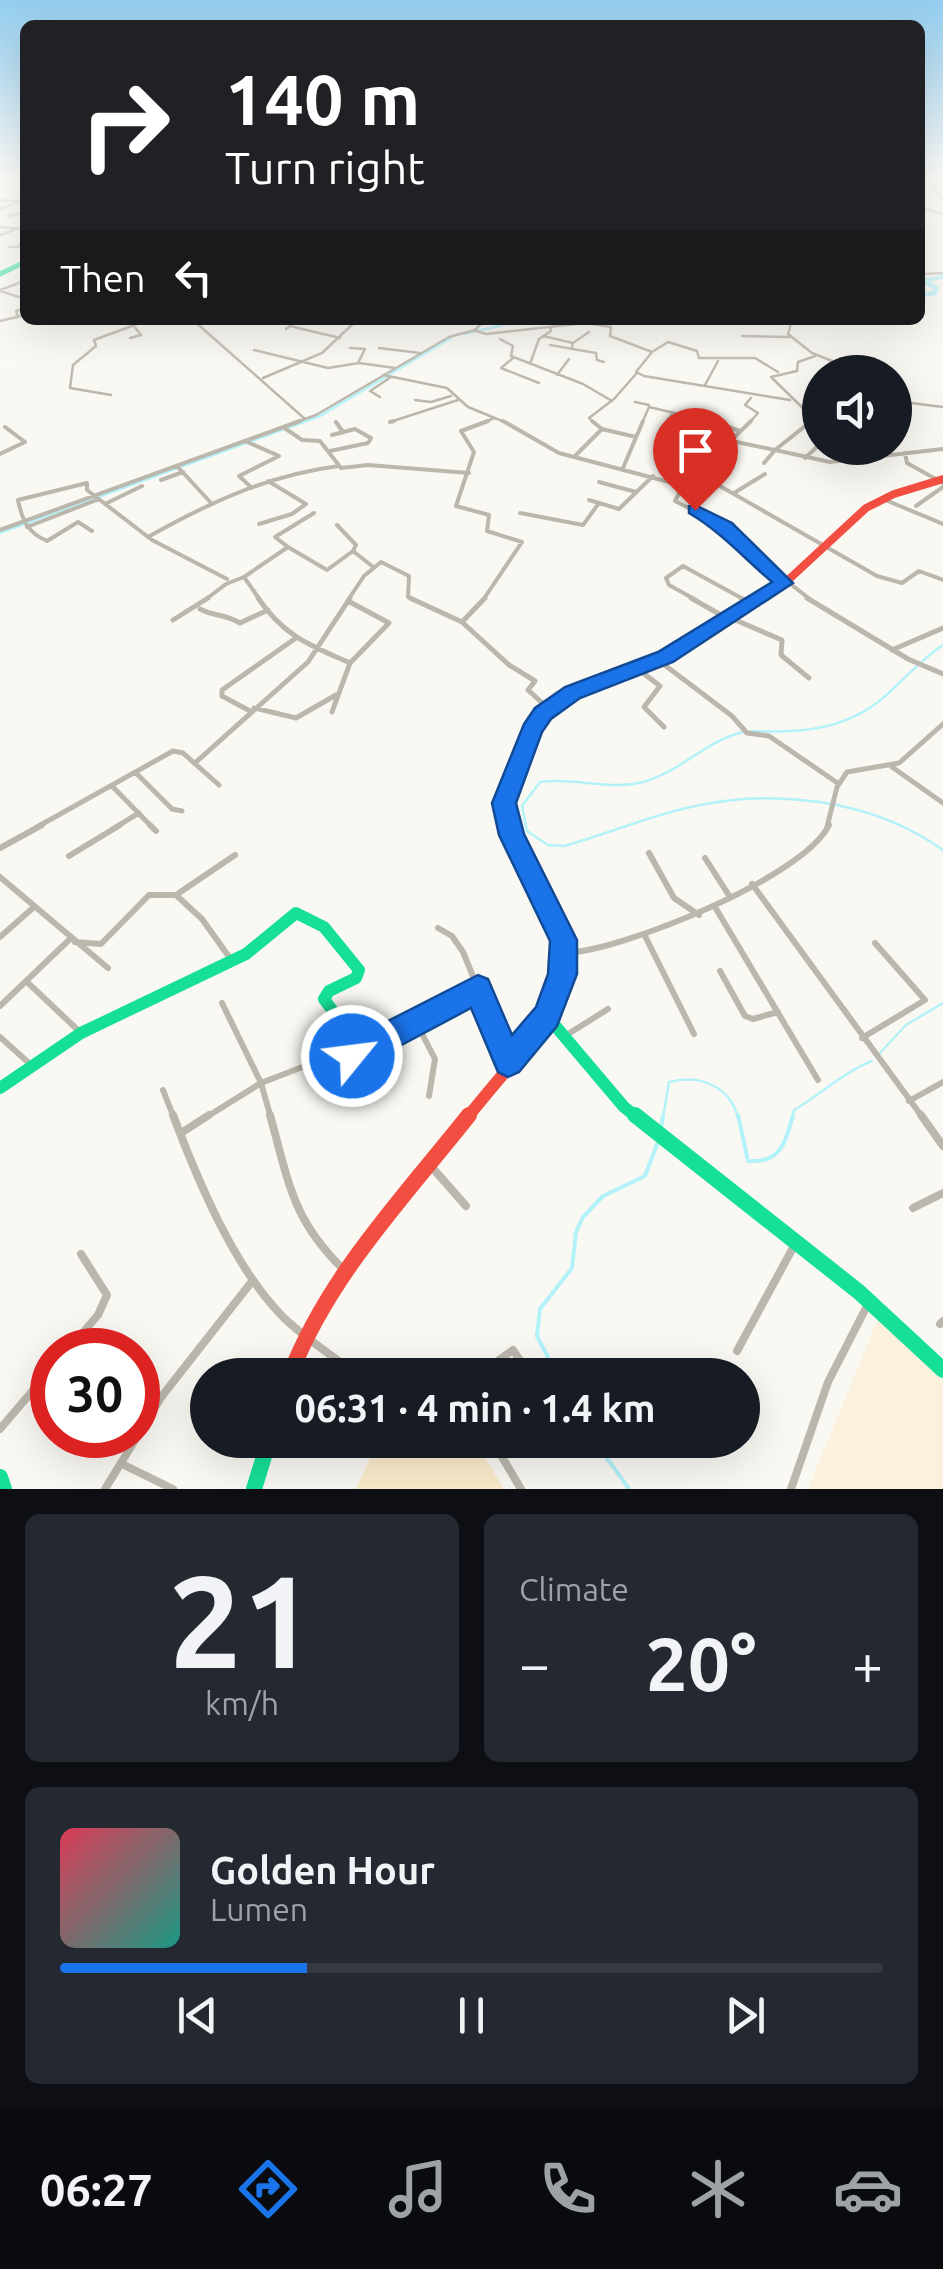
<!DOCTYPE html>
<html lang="en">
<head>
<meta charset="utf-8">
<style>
  body { margin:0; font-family:Ubuntu,sans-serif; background:#242831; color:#f1f3f6; height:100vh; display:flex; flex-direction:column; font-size:38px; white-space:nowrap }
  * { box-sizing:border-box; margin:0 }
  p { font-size:32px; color:#9ea1a6 }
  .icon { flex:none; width:55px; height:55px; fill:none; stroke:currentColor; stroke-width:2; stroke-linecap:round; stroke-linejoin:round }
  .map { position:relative; height:1489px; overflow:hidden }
  .sheet { display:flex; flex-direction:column; gap:25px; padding:25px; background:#0d0f14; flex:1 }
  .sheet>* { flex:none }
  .top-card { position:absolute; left:20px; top:20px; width:905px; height:305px; border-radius:15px; box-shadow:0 10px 40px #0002; background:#202124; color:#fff; overflow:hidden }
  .controls { position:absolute; left:802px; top:355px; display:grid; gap:20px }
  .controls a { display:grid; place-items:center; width:110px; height:110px; border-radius:50%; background:#171b24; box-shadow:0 10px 40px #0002; font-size:50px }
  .speed { position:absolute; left:30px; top:1328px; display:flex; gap:20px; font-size:50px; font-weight:700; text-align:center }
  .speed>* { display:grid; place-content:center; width:130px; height:130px; border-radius:50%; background:#171b24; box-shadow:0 10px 40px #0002; line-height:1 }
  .speed .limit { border:15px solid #d22; background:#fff; color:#111 }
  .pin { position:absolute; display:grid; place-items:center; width:85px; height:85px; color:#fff; margin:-102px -42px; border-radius:50% 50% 50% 0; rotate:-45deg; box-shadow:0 0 10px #0007 }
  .pin .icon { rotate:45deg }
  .me { position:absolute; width:110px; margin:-55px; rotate:61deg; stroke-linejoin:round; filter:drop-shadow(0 0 8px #0008) }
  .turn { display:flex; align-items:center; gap:35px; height:210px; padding:0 40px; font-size:45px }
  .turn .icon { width:130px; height:130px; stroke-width:2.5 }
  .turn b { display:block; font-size:70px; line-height:85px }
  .then { display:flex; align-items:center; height:95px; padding:0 40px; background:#0003; gap:20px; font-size:38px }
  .big { font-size:75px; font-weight:700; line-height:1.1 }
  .sheet .card { flex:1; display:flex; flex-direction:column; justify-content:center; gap:15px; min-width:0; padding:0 35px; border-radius:15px; background:#242831 }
  .sheet .dial { align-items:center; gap:0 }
  .dial b { font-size:130px; line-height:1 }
  .song { display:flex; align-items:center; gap:30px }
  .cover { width:120px; height:120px; border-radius:15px; background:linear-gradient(135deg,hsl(350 70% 55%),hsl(170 70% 35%)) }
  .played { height:10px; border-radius:5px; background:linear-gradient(90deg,#1a73e8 30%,#363941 30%) }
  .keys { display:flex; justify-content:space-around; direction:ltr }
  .heat { display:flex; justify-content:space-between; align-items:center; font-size:55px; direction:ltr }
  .sheet .tiles { flex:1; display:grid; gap:25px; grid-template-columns:1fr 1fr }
  .card:last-child { grid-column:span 2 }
  .trip { position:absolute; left:190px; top:1358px; width:570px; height:100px; border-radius:50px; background:#171b24; box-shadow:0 10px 40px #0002; font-weight:700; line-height:100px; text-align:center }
  .menu { display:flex; height:160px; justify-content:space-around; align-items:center; background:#090b0e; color:#9ea1a6 }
  .menu .icon { width:70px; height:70px }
  .menu .on { color:#1a73e8 }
  .menu b { font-size:45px; color:#f1f3f6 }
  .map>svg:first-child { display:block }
  .built { fill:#fbf1dd }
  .green { fill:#fbeccd }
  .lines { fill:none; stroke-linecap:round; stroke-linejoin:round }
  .stream-far1 { stroke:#b3f2f9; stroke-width:2.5 }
  .stream { stroke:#b3f2f9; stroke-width:4 }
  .river-far1 { stroke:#b3f2f9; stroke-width:4 }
  .river { stroke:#b3f2f9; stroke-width:5 }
  .street-far4 { stroke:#bcb7ac; stroke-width:2.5 }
  .street-far3 { stroke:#bcb7ac; stroke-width:4 }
  .street-far2 { stroke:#bcb7ac; stroke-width:5 }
  .street-far1 { stroke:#bcb7ac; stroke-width:6 }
  .street { stroke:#bcb7ac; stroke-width:8 }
  .fast-far2 { stroke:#16e098; stroke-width:5 }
  .fast-far1 { stroke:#16e098; stroke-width:12 }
  .fast { stroke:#16e098; stroke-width:16 }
  .slow-far2 { stroke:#ffcf43; stroke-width:8 }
  .slow-far1 { stroke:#ffcf43; stroke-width:10 }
  .slow { stroke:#ffcf43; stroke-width:12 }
  .jam-far2 { stroke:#f24e42; stroke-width:8 }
  .jam-far1 { stroke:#f24e42; stroke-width:12 }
  .jam { stroke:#f24e42; stroke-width:16 }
  .route { fill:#1a73e8; stroke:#114b97; stroke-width:2.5 }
</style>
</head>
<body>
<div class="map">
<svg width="943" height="1489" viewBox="0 0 943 1489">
  <rect width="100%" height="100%" fill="#faf8f2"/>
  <path class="built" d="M878,1319L943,1381V1489H808Z"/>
  <path class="green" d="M378,1440H474L504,1489H356Z"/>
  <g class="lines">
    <path class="stream-far1" d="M464,334L525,320
      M0,533L320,416L451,338
      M751,731C796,733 840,731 878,702C901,684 918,661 943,645
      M743,732C706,741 680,772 643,782C610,791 574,777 540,782L522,806L527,831L548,845L564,846C604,835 642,819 682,809C769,787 870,798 943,850
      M878,1055L906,1025L943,1003
      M663,1118L669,1082C700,1074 730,1086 738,1118
      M792,1118L794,1110C821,1094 844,1072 872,1061"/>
    <path class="stream" d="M738,1115L748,1161C781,1163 785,1143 793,1115
      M661,1128L663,1115
      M557,1375L537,1336L540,1309L572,1268L576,1232L583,1217L603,1196L645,1176L658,1142
      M594,1440L629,1489"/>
    <path class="river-far1" d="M930,285L922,281L943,277"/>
    <path class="river" d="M920,295L935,293L936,288L925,282
      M676,320H693"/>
    <path class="street-far4" d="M920,176H939
      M938,176L942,181L931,188L943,198
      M0,200L25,202
      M920,208L943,214
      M0,209L16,203
      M9,216L25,212
      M0,227L25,229
      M0,235L16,229
      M9,247H18L25,240
      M920,274L943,273
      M0,290L24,281
      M0,291L25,299
      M18,317L16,311L25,308
      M193,320L305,419
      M792,320L788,334L812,353L860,372
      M0,321L25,315
      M295,323L302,320
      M286,329L290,326L340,338
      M474,330L486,334L585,323L611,327L610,336L652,352L636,372L644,376L790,400
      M543,336L573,343L572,348
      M742,336L790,337
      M130,338L141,335L133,325
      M500,339L513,346L511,356L583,384L612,401
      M573,343L589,332
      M550,345L596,353L597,360L604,362
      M350,348L365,349L358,363
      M379,348L420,353
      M254,350L328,368L359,363L395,368
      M652,352L668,342L697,351L699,358H755L778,372
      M815,356L798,362L797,371L771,377L815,420
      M513,358L501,368L539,383
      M530,364L539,339L551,331L550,327
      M383,375L447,388L468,407L507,423
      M557,375L569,359
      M263,378L322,353L357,320
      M705,385L718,361
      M111,395L70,388L73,365L96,346L94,340L148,320
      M380,397L370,391L391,377
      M415,400L431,402L451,396
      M895,401L943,407
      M635,402L649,405
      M807,410L820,411
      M667,421L673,412
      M390,422L458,400
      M294,423L316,415L449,337L475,330L485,320
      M481,423L495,418
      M595,423L589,418L614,399L636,374
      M642,423L649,407L718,423
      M749,423L758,413L745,405L751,398
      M809,423H820"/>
    <path class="street-far3" d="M503,421L559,453L684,486L751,421
      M592,421L602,429
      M711,421L740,431
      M336,422L343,432
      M390,422L394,421
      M820,423H809L775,450L830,462L943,449
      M283,427L302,440L320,441L341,468L368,465L469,473
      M245,441L279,456L239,476L252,488
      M732,441L775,450L764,463
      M330,451L368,443L371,438L355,429L332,435
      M905,453L907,463L943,483
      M0,454L25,442L5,427
      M576,455L602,429L636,437
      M805,458L820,444
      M177,466L212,504
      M623,468L643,421
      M699,474L877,576L902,583L919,571L943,580
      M161,480L183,472
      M599,482L636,492
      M683,486L675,501L726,527L738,543L811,600
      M734,493L765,474
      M883,499L943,524
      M589,500L619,509L653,476
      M105,504L142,486
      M916,506L943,487
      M520,513L583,525L599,503
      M259,524L292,514L306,504L268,481
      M337,525L356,545L353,551L372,566
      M27,527L99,499
      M0,530L300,421
      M92,531L78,522L47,541C28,533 22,520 18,500L87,483V490L152,540L227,579
      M148,537C210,502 269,475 339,466
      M288,547L275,537L314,513
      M205,600L226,584L244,577
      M260,600L244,577L288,547L327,570L353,551
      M348,600L364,576L381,562L409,576L408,597L415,600
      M483,600L522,542L487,531L489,515L456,506L474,452L461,431L488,421
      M696,600L669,585L666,578L683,566L745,600"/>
    <path class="street-far2" d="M258,598C284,636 309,645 350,663
      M410,598L462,622L509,665L535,681L528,690L549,709
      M691,598L728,619
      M741,598L752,604
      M807,598L908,659L943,674
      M200,609C215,617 223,613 240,623L268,610
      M733,619L782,640L781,655L809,678
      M173,620L208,598
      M462,622L485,598
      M892,650L943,628
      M658,660L732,716L747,733L769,736L839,784
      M639,670L660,686L644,707L664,727
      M254,708L296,718L336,695
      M250,711L222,696V690L296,638
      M332,712L350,663L389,623L348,601
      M195,763L308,662L350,598
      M892,767L943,803
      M136,773L172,809L182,811
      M112,786L152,827
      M37,827L173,751L183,753L219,785
      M116,827L139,813
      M827,827L837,787L847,772L899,763L943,724"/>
    <path class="street-far1" d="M150,825L156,831
      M0,848L42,825
      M649,853L674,898L699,915
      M69,856L120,825
      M705,858L730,897
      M0,877L108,968
      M752,884L923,1118
      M176,895L235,855
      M715,907L818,1080
      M438,928L452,936L463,952L508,1062
      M644,934L694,1034
      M0,937L34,907
      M75,942L101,944L149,895H176L202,919L232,961
      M566,953C624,950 804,877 829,825
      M720,971L745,1016L753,1019L778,1012
      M26,981L81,1033
      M222,1003L261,1083L271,1118
      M0,1006L70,939
      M415,1020L435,1059L429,1096
      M565,1036L608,1009
      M0,1037L30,1064
      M862,1038L925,1000L875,943
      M163,1090L174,1118
      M909,1101L943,1082
      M205,1118L261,1083L305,1066L351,1056L478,989"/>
    <path class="street" d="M173,1115C198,1181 234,1268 284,1318C306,1339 334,1357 358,1375
      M270,1115C289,1183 292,1220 345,1271
      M921,1115L943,1146
      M181,1133L209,1115
      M430,1165L466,1206
      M913,1208L943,1193
      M940,1324L943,1321
      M68,1350L98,1315L107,1295L81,1254
      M737,1351L795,1244
      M478,1375L513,1350L530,1375
      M0,1429L52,1368
      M492,1440L521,1489
      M572,1440L576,1446
      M122,1464L173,1489
      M105,1489L162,1396L253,1280
      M791,1489L828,1382L868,1304"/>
    <path class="fast-far2" d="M0,274L25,262"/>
    <path class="fast-far1" d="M547,1016L624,1107L638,1118
      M0,1088L81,1033L246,954L296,913L324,927L359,970L356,978L329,991L324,999L343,1025L351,1056"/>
    <path class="fast" d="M635,1115L859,1292L943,1370
      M0,1477L4,1489
      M254,1489L269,1440"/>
    <path class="slow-far2" d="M758,600L786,582"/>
    <path class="slow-far1" d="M510,827C504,807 507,795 512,775C531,692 618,680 684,648C711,635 736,614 762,598"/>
    <path class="slow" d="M509,825L546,899"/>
    <path class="jam-far2" d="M786,582L866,508L894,494L943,479"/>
    <path class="jam-far1" d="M467,1118C523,1047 586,996 546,899"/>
    <path class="jam" d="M290,1375C328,1276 404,1197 469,1115"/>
  </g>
  <linearGradient id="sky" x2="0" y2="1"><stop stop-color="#93cdef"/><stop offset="0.46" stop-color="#fdfcf9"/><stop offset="1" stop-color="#fdfcf9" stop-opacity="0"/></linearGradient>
  <rect width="943" height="384" fill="url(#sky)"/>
  <path class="route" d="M695,505L732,523L793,583L673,662L580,698L551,719L542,732L516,803L524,834L577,940V974L557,1026L519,1072L508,1077L498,1072L471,1008L362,1066L352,1071L341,1066L336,1056L341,1045L478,975L488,979L512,1035L536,1007L548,974L550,941L499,835L492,803L524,724L535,708L565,687L658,652L772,582C744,558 721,532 689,513V506Z"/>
</svg>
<div class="controls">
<a><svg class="icon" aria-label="sound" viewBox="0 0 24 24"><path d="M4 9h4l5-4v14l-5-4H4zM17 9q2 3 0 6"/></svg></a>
</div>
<div class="speed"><div class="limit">30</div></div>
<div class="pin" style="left:695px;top:510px;background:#d93025"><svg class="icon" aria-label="arrive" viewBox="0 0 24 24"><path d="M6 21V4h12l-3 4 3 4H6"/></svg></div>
<svg class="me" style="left:352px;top:1056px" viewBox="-20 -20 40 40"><circle r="17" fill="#1a73e8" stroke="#fff" stroke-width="3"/><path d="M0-11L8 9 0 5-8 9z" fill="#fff"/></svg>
<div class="trip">06:31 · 4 min · 1.4 km</div>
<div class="top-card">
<div class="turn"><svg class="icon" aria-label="right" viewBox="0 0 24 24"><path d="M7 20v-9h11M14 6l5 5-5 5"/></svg><div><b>140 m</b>Turn right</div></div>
<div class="then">Then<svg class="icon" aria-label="left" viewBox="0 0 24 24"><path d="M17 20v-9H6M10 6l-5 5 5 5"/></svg></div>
</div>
</div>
<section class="sheet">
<div class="tiles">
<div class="card dial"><b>21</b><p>km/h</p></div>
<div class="card"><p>Climate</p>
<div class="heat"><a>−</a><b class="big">20°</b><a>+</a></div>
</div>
<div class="card">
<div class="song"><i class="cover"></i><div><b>Golden Hour</b><p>Lumen</p></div></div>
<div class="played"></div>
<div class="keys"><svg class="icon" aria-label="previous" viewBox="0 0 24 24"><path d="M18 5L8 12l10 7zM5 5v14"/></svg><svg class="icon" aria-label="pause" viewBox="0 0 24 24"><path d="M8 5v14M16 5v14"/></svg><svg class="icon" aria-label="next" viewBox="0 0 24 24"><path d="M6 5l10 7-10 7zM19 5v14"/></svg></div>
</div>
</div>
</section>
<nav class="menu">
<b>06:27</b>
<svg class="icon on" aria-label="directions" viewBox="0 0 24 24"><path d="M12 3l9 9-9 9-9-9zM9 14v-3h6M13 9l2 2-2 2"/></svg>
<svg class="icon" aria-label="music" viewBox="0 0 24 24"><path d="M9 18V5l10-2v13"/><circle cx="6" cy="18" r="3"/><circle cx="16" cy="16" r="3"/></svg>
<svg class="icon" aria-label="phone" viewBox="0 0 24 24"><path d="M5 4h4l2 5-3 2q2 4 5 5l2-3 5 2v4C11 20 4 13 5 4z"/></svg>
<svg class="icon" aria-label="climate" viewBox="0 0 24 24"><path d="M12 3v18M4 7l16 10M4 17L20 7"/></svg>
<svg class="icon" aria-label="car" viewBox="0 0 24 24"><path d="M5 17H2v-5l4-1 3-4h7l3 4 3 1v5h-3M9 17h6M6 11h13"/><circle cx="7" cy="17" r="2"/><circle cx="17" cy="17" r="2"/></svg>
</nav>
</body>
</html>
